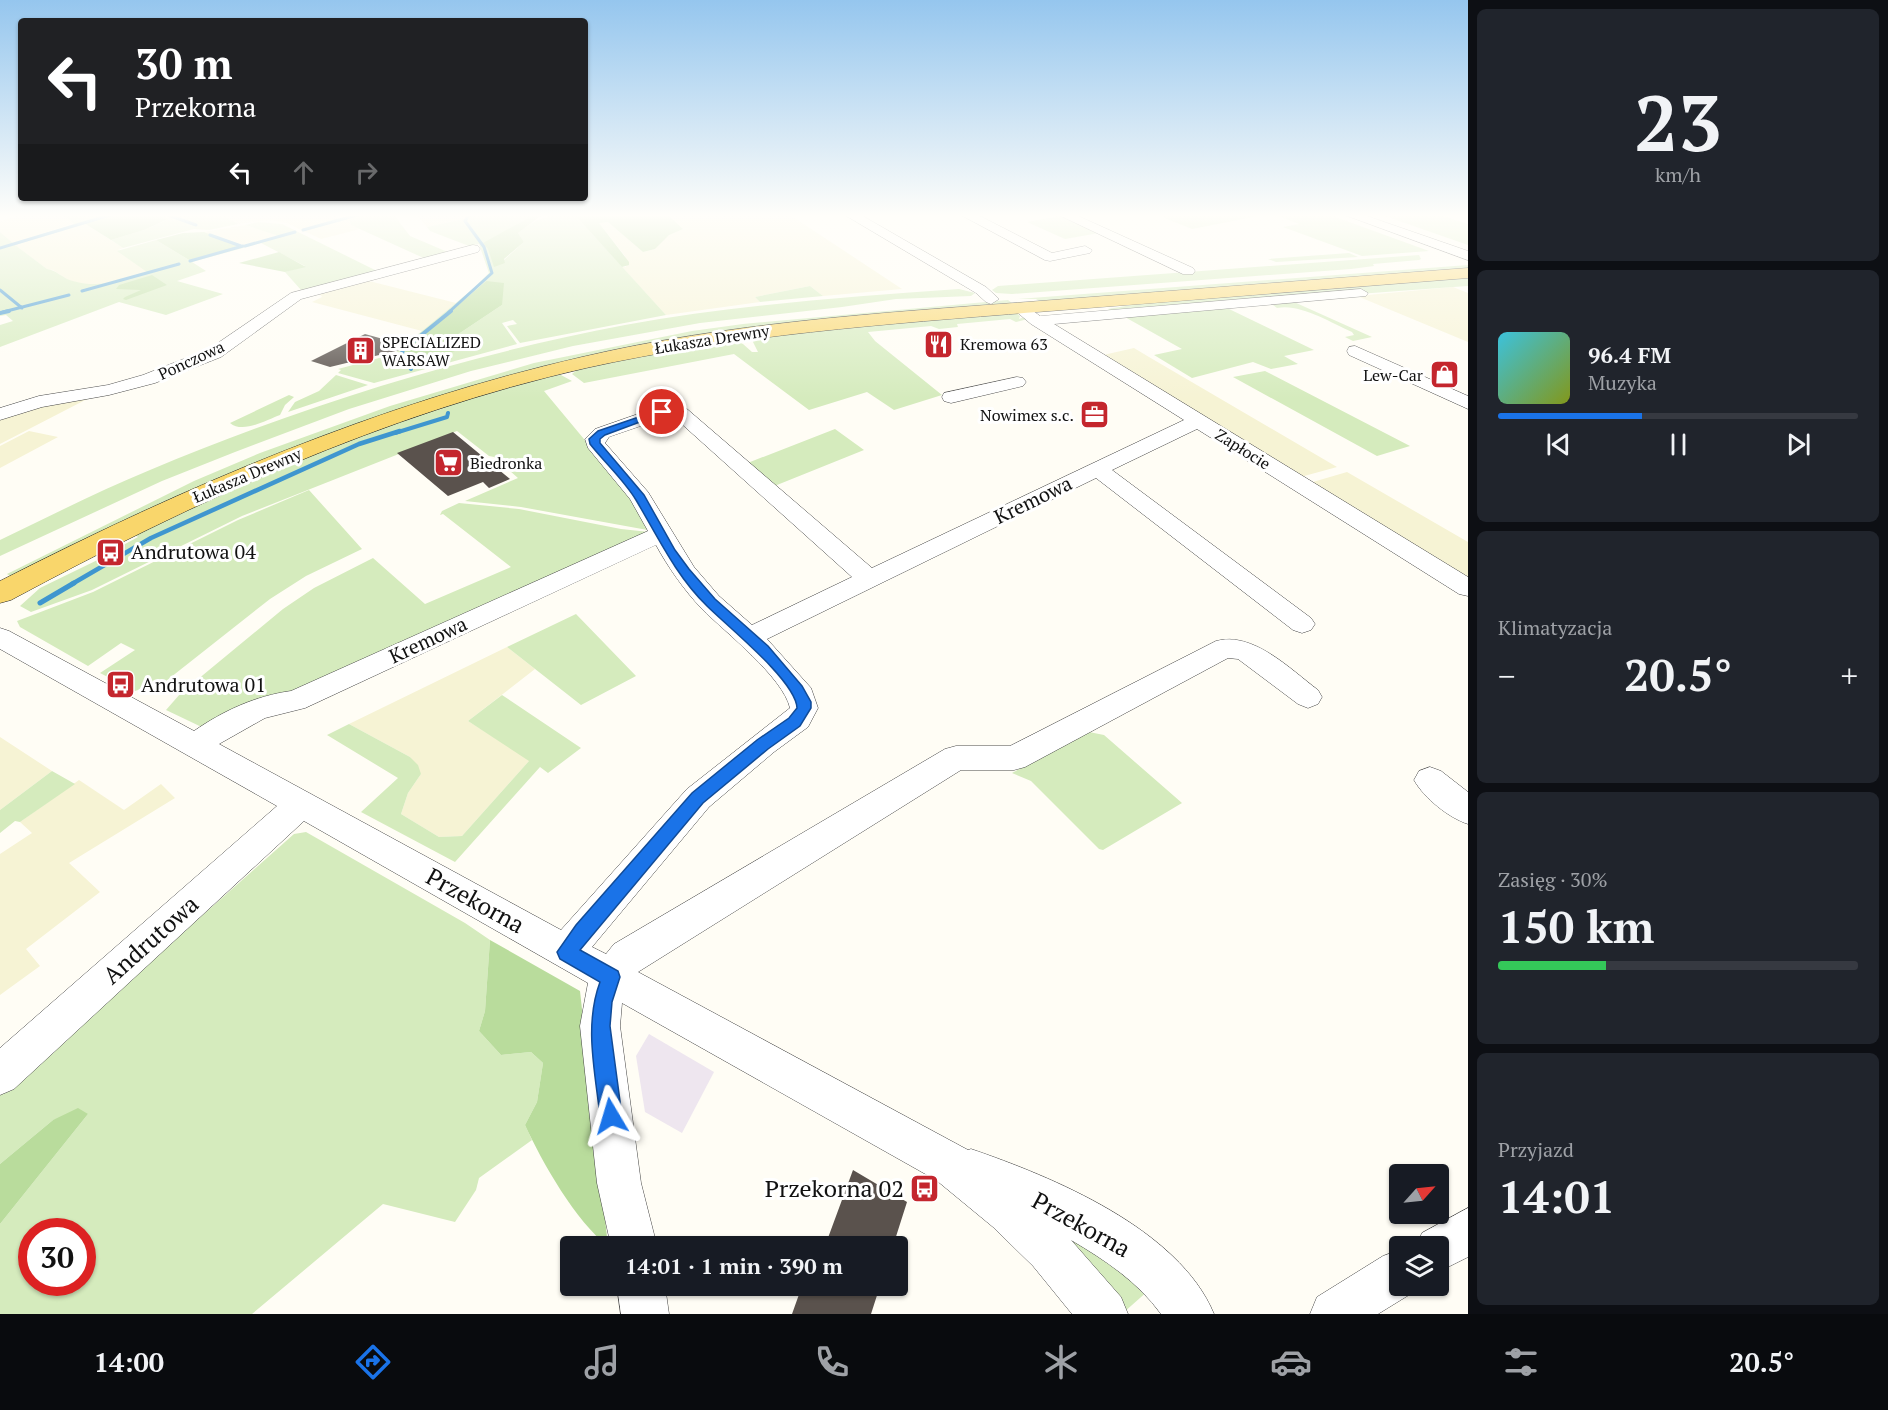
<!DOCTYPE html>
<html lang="pl">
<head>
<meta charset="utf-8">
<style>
  body { margin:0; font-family:"PT Serif",serif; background:#20242c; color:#f1f3f6; height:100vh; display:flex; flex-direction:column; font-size:22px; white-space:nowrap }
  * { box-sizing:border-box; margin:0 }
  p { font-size:20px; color:#9ea1a6 }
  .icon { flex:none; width:33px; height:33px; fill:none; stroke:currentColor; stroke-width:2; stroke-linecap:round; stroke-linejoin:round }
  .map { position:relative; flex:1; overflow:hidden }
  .details { display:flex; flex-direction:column; gap:9px; padding:9px; background:#0d0f14; width:420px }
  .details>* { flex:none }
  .banner { position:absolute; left:18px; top:18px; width:570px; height:183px; border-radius:6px; box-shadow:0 2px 4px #0004; background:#202124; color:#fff; overflow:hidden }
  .needle { width:39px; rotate:63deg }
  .tools { position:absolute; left:1389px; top:1164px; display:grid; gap:12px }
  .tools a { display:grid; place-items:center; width:60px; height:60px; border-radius:6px; background:#171b24; box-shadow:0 2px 4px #0004; font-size:30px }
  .speed { position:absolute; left:18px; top:1218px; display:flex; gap:12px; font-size:30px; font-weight:700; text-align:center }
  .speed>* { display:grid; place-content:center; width:78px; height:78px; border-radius:50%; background:#171b24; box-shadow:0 2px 4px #0004; line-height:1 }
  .speed .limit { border:9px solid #d22; background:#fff; color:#111 }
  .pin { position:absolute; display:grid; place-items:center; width:51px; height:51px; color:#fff; margin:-26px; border:3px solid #fff; border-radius:50%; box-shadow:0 2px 6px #0007 }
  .me { position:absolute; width:66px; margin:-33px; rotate:353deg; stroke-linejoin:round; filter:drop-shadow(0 0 4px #0008) }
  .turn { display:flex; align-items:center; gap:21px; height:126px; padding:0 18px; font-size:27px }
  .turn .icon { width:78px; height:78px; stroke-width:2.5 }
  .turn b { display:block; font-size:42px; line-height:51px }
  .lanes { display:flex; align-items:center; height:57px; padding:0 18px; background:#0003; justify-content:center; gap:30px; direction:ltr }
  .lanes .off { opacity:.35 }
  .big { font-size:45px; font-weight:800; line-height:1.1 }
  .details .tile { flex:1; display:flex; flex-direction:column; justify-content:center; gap:9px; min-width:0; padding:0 21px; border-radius:9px; background:#20242c }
  .details .dial { align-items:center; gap:0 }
  .dial b { font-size:78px; line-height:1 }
  .song { display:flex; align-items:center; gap:18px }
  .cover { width:72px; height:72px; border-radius:9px; background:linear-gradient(135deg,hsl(190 70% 55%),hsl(70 70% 35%)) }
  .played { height:6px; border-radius:3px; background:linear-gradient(90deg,#1a73e8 40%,#363941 40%) }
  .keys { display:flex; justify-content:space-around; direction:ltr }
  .heat { display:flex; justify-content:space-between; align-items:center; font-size:33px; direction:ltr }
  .charge { height:9px; border-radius:4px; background:linear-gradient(90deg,#34c759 30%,#363941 0) }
  .trip { position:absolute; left:560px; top:1236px; width:348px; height:60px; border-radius:6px; background:#171b24; box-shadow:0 2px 4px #0004; font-weight:800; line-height:60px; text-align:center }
  .menu { display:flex; height:96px; justify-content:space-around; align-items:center; background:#090b0e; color:#9ea1a6 }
  .menu .icon { width:42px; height:42px }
  .menu .on { color:#1a73e8 }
  .menu b { font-size:27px; color:#f1f3f6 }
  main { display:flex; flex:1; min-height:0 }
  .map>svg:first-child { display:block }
  .industrial { fill:#eee6ef }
  .farmland { fill:#f6f3d4 }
  .green { fill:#d5ebbd; fill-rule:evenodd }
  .forest { fill:#b9dc9c }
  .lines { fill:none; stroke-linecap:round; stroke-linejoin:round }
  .stream-far3 { stroke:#3f96cf; stroke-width:3 }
  .stream-far2 { stroke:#3f96cf; stroke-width:4 }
  .stream-far1 { stroke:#3f96cf; stroke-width:4.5 }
  .stream { stroke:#3f96cf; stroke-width:5 }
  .building { fill:#5a524d }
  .minor-casing { stroke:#444; stroke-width:1 }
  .major-casing { stroke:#222; stroke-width:1 }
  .minor { fill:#fff; fill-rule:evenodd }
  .major { fill:#f9d66b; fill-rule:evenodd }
  .route { fill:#1a73e8; stroke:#114b97; stroke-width:1.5 }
  .labels { text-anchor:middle; stroke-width:6; stroke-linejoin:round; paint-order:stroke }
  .far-street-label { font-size:16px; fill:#111; stroke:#fff }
  .far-poi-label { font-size:16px; fill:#111; stroke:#fff; text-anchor:start }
  .street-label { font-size:20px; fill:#111; stroke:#fff }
  .poi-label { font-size:20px; fill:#111; stroke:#fff; text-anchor:start }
  .near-street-label { font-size:24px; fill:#111; stroke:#fff }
  .near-poi-label { font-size:24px; fill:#111; stroke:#fff; text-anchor:end }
</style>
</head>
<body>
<main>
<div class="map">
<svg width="1468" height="1314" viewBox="0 0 1468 1314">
  <rect width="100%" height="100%" fill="#fffdf5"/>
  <path class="industrial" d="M649,1034L714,1072L682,1133L645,1112L636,1056Z"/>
  <path class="farmland" d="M23,215H64L75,223L13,243L0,232V221Z
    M333,215L341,220L301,230L287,223L269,220L238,224L222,216Z
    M466,215L463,219L427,227L417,216Z
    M790,215L902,289L823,296L810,286L755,297L760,302L666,315L622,267H626L625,256L599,223L608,222L643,252L655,249L669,234L683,229L668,216Z
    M349,219L351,225L360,229L321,239L304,231Z
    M84,223L123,248L118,250L148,272L95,286L86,285L68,280L53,270L47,269L14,245Z
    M245,225L280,236L244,246L204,232Z
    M365,280L456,303L422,331L312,302L322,297L319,293Z
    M1453,287L1468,293V342L1357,296Z
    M1134,348L1149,357L1337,467L1297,478L1099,356Z
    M91,397L0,444V418L46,404Z
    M29,431L58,437L0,468V446Z
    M1347,472L1468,542V581L1306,484Z
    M507,647L535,669L468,721L530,760L462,836L439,837L401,814L408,793L421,774L410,757L349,724Z
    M0,737L52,771L0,810Z
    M79,780L124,810L161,784L175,798L69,863L100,892L26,949L40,966L0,995V854L32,833L20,822Z"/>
  <path class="green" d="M64,215H113L15,245L47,269C57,270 63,279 73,281C102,289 119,280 147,272L117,251L156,240L189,260L239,247L205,234L209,233L244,246L279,236L245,225L258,222L282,224L377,271L307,290H301L285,272L305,266L261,243L192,262L206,271L177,281L223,294L166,315L119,302L0,347V325L13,321L6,315L0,316V232L13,243L74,224Z
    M157,215H222L238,224L209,230L194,229L123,248L111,240L144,230L167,220Z
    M353,215H394L410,236L450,253L428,260L351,225L349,219L304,231L301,230Z
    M466,215H534L484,244L504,260L524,242L518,233C540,216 548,215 575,215L666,315L520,343L507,326L517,324L513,320L502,323L517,344L374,383L338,373L341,370L338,369L394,354L474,288L489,273L479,244L469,246L430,231L427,227L463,219ZM486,281L502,305L448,341L454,351L405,350Z
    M1170,215H1250L1253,217L1192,229L1162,217Z
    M1276,215H1330L1429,251L1362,256L1283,227L1299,224Z
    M1382,215H1440L1468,224V245Z
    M1060,216L1099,233L1065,239L1027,222Z
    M1349,253L1358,257L1276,262L1268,259Z
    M1419,255L1421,259L1419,260L1373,264L1374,266L1351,269L1012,294L996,293L992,290L998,286Z
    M1468,265V269L1042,303L1036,299H1018Z
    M1468,276V286L1453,287L1112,312L1108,309L1138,304Z
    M810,286L823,296L760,302L755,297Z
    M959,289L975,293L971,296L896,299L842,307L700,323L573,346L471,371L349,409L235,452L162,481L0,556V540C50,516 99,491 150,470C303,406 462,356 625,325C735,305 847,297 959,289Z
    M1008,300L1012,303L932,312L538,369L146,511L10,576L7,574L194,481L260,453L390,406L534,363L692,331L743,324Z
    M1294,302L1372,337L1353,341L1345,337L1354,335L1352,332C1330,322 1299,303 1277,308L1273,305Z
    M1227,308L1314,350L1284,356L1298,364L1271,369L1253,362L1192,378L1154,355L1182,349L1123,316Z
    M1017,313L1020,316L1019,319L1024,317L1028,319L1016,322L1010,319L957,324L958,327L939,329L931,326L868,332L875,341L942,395L894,410L867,392L809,410L734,354L584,383L572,374L577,370L654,351L735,341L743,344L752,352H758L753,342L755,336L861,324Z
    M1265,371L1410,446L1377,456L1233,377Z
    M336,375L368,385L288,412L295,402L319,391Z
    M561,375L572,381L544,391L638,504L653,531L521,507L465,501L518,478L494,457L489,456L457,431L242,516L92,590L31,612L20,606L40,588L118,550L116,549L138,537L135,535L313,452L447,405L546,376Z
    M289,395L294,397L285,405L280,415C266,420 243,434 230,423Z
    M835,429L864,450L772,487L745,464Z
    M309,490L362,549L306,576L270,599L166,681L135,691L100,673L135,650L121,643L88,666L20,627L17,621L93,592L238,520Z
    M459,503L519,509L621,529L649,532L210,731L166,710L180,694L283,609L314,588L373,558L425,604L511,567L443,514L440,515L442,511Z
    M576,614L636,676L581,705L507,647Z
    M502,695L581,748L548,773L540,767L455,862L361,812L398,778L327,735L349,724L410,757L418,765L421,774L408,793L401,814L439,837L462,836L529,761L468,721Z
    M1089,732L1104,735L1182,803L1103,850L1099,849L1031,781L1012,773Z
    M52,771L75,784L20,822L15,821L0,833V810Z
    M306,832L465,923L490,940L485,1011L479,1031L501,1055L531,1052L543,1063L537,1102L525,1125L532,1140L479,1178L476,1190L455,1222L383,1204L252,1314H0V1224L88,1114L53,1120L0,1164V1095L294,834ZM32,1232H82V1282H32Z
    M1059,1230L1149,1290L1123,1313Z"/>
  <path class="forest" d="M113,215H157L168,219L144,230L111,240L84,223Z
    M542,215L518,233L524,242L504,259L505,263L494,267L488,249L483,243L532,216Z
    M671,215L669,216L683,229L669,235L655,249L643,252L608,222L599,223L629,262V265L622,267L575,215Z
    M204,232L240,247L189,260L156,240L183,233Z
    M279,252L306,267L285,272L239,263Z
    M152,275L167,285L126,300L123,299L125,297L141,290L116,289L119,285Z
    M486,281L504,283L502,305L448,341L455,351L411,363L405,351Z
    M490,940L580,991L608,1246C576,1222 542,1162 525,1125L537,1102L543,1063L531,1052L501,1055L479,1031L485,1011Z
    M78,1108L88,1114L0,1224V1164L53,1120Z"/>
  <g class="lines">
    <path class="stream-far3" d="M168,215L196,225
      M303,230L357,215
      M210,235L241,246
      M245,246L295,232
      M0,248L110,215
      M190,261L243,246
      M0,290L22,308
      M82,291L179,264
      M3,312L69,295
      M449,312L492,273L484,247L465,221L469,215"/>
    <path class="stream-far2" d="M0,313L9,311
      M411,369L402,353L403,350L451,311
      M395,433L447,417L448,413"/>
    <path class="stream-far1" d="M72,584L151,538L359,444L400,431"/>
    <path class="stream" d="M40,603L74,583"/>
  </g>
  <path class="building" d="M365,334L412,347L330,367L311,361Z
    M453,432L510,479L489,488L483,482L448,496L397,453Z
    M853,1170L907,1202L893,1246H825Z
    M802,1286H880L871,1314H792Z"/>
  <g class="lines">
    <defs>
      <path id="minor" d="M845,215H861L986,287L999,299L991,304L986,302L976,293Z
        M961,215H978L1052,253L1085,246L1092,250L1090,253L1050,261L1045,260Z
        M1059,215H1076L1193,268L1195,271L1193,274H1183Z
        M1345,215H1364L1468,251V260Z
        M473,245L478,246L480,249L478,252L301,299L221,357L155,383L109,395L42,407L0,420V408L39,396L108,385L143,375L209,349L291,293Z
        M1361,289L1368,293L1366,296L1054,324L1468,577V596L1459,594L1197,429L1112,470L1311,618L1315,624L1311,630L1302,633L1293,630L1096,478L767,639L811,688L818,708L808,727L774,752L709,807L592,947L606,954L614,944L945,749L956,746H1010L1216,641C1253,631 1290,669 1318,690L1322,697L1318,704L1308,708L1298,704L1238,659L1228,658L1025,767L1014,770H961L638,972L968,1150L971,1149C1053,1177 1179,1229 1214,1314H1161C1138,1282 1105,1260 1071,1240L1121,1297L1128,1314H1072L1033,1266L993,1227L936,1180L622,1003L620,1026L641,1183L657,1246H611L597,1183L580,1026L588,983L304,821L14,1089L0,1095V1048L277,806L0,649V628L9,631L194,731C223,711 255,696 291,691L648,531L630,499L588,448L585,439L595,429L655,408L662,406L687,409L872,568L1184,420L1031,324L1012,308L1015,305H1025L1040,316ZM664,418H675L852,577L752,625L719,596L694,567L648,492L605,443L609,437ZM656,545C668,567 684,590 702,609C725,632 783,677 790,708L687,789L561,930L219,744L265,718L305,708Z
        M1355,346L1468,396V409L1349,355L1347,351L1349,347Z
        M1017,377L1023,378L1026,382L1023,386L951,403L944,401L942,397L944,393Z
        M1430,767L1441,771L1468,792V824C1449,818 1424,798 1414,780L1419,771Z
        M1468,1208V1257L1438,1272V1246H1416L1422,1233Z
        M1400,1250V1286H1419L1417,1290L1378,1314H1310L1317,1297L1383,1256Z
        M617,1286H665L669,1314H621Z"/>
      <path id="major" d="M1468,268V278C1324,289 1181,301 1037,312C886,324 734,335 586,368C383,414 193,502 11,600L0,603V581C186,486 377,404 582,357C727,323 878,313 1027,302C1174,291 1321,279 1468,268Z"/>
    </defs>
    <use href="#minor" class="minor-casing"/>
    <use href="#major" class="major-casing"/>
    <use href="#minor" class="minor"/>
    <use href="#major" class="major"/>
  </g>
  <linearGradient id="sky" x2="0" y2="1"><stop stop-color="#95c6ee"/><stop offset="0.54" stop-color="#fffefa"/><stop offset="1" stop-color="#fffefa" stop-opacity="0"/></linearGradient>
  <rect width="1468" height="399" fill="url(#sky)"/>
  <path class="route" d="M659,410L667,412L605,435L600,439V443L644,495L675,550L689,569L715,599L768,646L802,686L811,702V708L800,726L768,749L703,803L580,950L618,971L620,977L612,1002L610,1026L622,1116L618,1123L611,1126L603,1123L600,1116C595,1071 584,1025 600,982L560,959L557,952L576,925L692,793L757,740L789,718L797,708C796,681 727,626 707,606C676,576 658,537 636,500C624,480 605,463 590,444L589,439L598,431Z"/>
  <defs>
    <symbol id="restaurant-square" viewBox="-11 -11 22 22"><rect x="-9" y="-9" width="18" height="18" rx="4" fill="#c4262e" stroke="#fff"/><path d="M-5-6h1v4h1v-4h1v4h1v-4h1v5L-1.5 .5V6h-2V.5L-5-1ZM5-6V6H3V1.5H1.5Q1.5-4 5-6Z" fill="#fff"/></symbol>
    <symbol id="building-square" viewBox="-11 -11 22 22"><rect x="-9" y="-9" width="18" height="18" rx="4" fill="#c4262e" stroke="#fff"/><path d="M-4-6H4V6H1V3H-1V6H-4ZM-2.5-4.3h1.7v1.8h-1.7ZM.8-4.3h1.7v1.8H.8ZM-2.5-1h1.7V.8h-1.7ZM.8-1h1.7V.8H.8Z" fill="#fff"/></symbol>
    <symbol id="shop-square" viewBox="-11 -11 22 22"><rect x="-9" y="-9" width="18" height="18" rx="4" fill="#c4262e" stroke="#fff"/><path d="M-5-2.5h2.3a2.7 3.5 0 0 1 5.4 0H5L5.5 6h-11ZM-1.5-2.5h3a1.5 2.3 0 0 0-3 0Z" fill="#fff"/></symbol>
    <symbol id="office-square" viewBox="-11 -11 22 22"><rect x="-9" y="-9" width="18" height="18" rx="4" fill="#c4262e" stroke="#fff"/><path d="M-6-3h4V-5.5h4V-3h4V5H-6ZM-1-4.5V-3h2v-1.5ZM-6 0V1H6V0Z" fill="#fff"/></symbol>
    <symbol id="supermarket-square" viewBox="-11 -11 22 22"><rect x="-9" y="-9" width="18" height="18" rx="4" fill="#c4262e" stroke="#fff"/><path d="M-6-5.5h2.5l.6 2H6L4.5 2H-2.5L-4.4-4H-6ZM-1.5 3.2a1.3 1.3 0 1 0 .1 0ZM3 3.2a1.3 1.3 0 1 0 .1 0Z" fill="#fff"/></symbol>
    <symbol id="bus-square" viewBox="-11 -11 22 22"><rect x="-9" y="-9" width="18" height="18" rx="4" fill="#c4262e" stroke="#fff"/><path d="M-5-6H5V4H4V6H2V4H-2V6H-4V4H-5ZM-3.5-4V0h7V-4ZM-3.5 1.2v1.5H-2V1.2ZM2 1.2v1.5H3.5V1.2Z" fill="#fff"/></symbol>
  </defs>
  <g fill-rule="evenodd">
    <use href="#restaurant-square" x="922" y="328" width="33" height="33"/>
    <use href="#building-square" x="344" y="334" width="33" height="33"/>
    <use href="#shop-square" x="1428" y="358" width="33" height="33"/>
    <use href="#office-square" x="1078" y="398" width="33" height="33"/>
    <use href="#supermarket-square" x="432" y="446" width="33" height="33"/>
    <use href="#bus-square" x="94" y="536" width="33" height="33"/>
    <use href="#bus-square" x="104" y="668" width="33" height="33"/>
    <use href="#bus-square" x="908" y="1172" width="33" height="33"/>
  </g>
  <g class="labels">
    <g class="far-street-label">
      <text transform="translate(712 339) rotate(-9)" y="6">Łukasza Drewny</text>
      <text transform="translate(191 360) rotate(-25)" y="6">Ponczowa</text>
      <text transform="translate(1243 449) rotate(32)" y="6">Zapłocie</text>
      <text transform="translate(247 475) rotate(-23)" y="6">Łukasza Drewny</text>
    </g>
    <g class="far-poi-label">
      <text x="382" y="348">SPECIALIZED<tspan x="382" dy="18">WARSAW</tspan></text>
      <text x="960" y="350">Kremowa 63</text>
      <text x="1423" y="381" text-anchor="end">Lew-Car</text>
      <text x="1074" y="421" text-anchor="end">Nowimex s.c.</text>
      <text x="470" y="469">Biedronka</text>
    </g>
    <g class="street-label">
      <text transform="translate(1033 500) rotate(-26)" y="7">Kremowa</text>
      <text transform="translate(428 640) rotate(-25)" y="7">Kremowa</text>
    </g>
    <g class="poi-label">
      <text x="131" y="559">Andrutowa 04</text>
      <text x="141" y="692">Andrutowa 01</text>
    </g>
    <g class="near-street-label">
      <text transform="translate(475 901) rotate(29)" y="8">Przekorna</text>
      <text transform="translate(151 940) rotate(-42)" y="8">Andrutowa</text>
      <text transform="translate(1081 1225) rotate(29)" y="8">Przekorna</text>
    </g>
    <g class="near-poi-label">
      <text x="904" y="1197">Przekorna 02</text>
    </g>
  </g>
</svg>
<div class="tools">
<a><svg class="needle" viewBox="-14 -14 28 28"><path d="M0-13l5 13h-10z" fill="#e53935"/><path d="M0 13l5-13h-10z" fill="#9ea1a6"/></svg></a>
<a><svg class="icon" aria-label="layers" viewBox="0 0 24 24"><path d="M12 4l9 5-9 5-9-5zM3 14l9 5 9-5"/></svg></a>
</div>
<div class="speed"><div class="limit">30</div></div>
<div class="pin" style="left:662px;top:412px;background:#d93025"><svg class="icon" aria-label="arrive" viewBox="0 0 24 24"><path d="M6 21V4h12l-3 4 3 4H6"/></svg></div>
<svg class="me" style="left:611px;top:1116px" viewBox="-20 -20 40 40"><path d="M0-17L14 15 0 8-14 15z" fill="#1a73e8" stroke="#fff" stroke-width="4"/></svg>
<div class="trip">14:01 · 1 min · 390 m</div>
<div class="banner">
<div class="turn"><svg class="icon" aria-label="left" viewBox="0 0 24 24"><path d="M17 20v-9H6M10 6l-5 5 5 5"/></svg><div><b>30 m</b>Przekorna</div></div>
<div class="lanes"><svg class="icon" aria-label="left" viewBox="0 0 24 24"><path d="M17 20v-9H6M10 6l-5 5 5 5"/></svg><svg class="icon off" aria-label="ahead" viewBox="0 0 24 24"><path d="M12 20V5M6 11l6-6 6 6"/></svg><svg class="icon off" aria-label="right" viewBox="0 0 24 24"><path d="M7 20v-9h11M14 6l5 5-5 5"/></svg></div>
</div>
</div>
<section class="details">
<div class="tile dial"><b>23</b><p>km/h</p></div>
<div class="tile">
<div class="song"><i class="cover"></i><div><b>96.4 FM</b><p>Muzyka</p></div></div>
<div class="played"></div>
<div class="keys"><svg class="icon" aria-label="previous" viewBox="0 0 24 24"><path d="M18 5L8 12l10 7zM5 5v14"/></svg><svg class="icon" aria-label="pause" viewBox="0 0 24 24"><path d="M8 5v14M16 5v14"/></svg><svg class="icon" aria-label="next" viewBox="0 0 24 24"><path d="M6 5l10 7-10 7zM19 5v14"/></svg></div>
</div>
<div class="tile"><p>Klimatyzacja</p>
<div class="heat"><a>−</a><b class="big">20.5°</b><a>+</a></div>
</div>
<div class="tile"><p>Zasięg · 30%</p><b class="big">150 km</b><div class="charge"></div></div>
<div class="tile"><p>Przyjazd</p><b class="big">14:01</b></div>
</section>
</main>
<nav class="menu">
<b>14:00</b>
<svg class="icon on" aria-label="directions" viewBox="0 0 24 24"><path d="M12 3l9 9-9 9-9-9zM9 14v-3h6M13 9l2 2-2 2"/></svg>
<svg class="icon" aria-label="music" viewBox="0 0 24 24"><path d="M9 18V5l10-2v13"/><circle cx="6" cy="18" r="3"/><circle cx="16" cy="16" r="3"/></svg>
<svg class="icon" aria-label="phone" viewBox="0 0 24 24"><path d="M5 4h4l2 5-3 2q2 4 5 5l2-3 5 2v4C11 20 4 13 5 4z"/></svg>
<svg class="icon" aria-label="climate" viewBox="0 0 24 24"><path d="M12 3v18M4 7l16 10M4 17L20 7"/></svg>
<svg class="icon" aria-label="car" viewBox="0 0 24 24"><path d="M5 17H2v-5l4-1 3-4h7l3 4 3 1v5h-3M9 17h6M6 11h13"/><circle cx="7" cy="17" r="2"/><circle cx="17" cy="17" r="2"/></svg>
<svg class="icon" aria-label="filters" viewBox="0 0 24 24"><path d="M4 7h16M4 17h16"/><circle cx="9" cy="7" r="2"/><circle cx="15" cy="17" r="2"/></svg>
<b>20.5°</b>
</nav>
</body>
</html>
